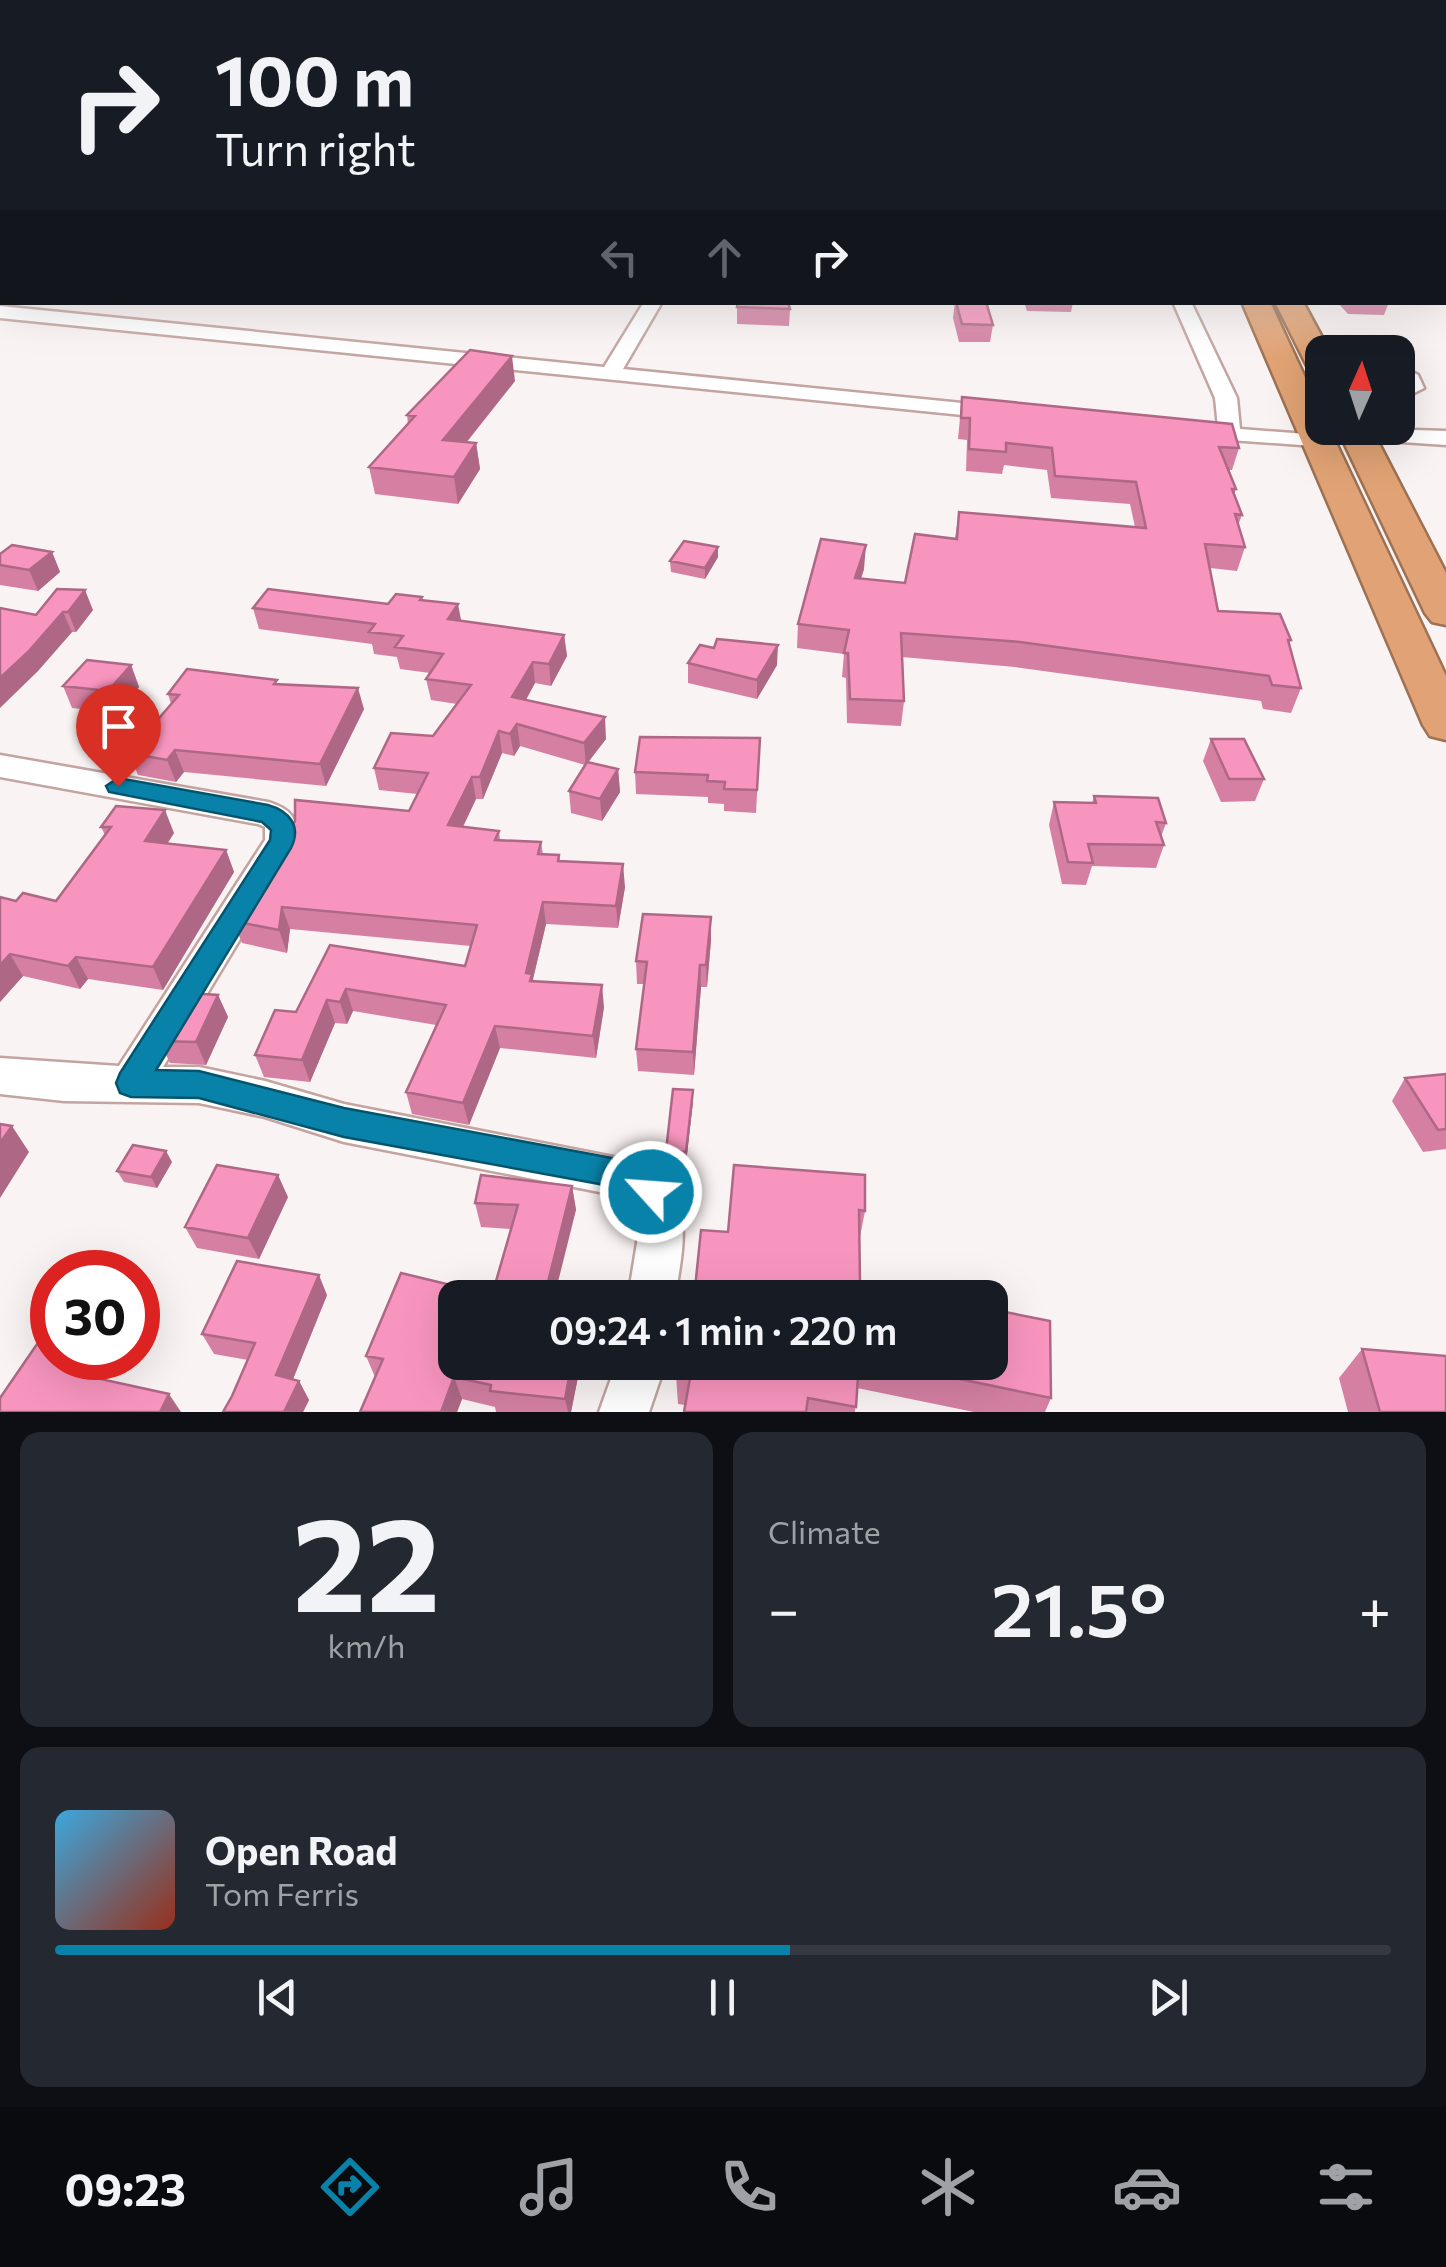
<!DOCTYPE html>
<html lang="en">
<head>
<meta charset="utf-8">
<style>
  body { margin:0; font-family:Commissioner,sans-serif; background:#242831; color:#f1f3f6; height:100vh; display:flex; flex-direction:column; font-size:38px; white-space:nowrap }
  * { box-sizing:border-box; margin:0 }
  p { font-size:32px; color:#9ea1a6 }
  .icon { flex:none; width:55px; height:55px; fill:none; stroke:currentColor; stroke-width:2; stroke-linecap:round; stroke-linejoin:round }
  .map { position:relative; height:1412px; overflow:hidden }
  .drawer { display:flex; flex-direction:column; gap:20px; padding:20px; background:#0d0f14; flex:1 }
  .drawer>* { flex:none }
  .guide { position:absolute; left:0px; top:0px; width:1448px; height:305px; box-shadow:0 10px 40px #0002; background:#171b24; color:#f1f3f6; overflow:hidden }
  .needle { width:65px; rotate:3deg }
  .fabs { position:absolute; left:1305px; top:335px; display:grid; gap:20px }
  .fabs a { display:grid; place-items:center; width:110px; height:110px; border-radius:20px; background:#171b24; box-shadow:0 10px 40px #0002; font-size:50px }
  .speed { position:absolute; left:30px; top:1250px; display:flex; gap:20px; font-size:50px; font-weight:700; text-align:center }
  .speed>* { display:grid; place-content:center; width:130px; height:130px; border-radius:50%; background:#171b24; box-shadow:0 10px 40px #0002; line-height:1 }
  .speed .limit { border:15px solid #d22; background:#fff; color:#111 }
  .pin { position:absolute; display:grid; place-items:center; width:85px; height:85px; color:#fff; margin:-102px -42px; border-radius:50% 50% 50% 0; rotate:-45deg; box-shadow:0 0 10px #0007 }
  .pin .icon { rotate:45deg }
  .me { position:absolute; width:110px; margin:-55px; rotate:296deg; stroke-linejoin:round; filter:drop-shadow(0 0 8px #0008) }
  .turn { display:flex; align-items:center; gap:35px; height:210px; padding:0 50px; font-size:45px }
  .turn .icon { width:130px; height:130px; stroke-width:2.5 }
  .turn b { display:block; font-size:70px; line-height:85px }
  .lanes { display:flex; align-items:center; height:95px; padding:0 50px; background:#0003; justify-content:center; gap:50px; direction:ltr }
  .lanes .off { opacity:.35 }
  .big { font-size:75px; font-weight:600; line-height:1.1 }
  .drawer .tile { flex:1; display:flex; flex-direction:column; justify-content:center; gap:15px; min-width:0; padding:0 35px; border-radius:20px; background:#242831 }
  .drawer .dial { align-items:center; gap:0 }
  .dial b { font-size:130px; line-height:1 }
  .song { display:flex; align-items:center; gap:30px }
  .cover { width:120px; height:120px; border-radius:15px; background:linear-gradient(135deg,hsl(200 70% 55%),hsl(10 70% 35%)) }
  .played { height:10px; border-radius:5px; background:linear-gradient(90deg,#0882a8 55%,#363941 55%) }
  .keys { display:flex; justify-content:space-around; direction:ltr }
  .heat { display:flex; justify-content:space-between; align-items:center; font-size:55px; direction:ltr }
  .drawer .tiles { flex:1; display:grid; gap:20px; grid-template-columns:1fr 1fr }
  .tile:last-child { grid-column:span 2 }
  .trip { position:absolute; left:438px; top:1280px; width:570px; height:100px; border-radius:20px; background:#171b24; box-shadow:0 10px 40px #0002; font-weight:600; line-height:100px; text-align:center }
  .tab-bar { display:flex; height:160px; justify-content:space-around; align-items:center; background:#090b0e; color:#9ea1a6 }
  .tab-bar .icon { width:70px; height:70px }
  .tab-bar .on { color:#0882a8 }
  .tab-bar b { font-size:45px; color:#f1f3f6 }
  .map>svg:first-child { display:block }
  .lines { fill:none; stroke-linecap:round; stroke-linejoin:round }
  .minor-casing { stroke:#c3a4a0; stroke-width:5 }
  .highway-casing { stroke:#9d7153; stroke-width:5 }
  .minor { fill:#fff; fill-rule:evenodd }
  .highway { fill:#e1a375; fill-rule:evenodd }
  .wall { fill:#d580a3 }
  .shaded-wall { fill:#ae6885 }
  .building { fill:#f895be; stroke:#ae6885; stroke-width:2.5 }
  .route { fill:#0882a8; stroke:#05546d; stroke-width:2.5 }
</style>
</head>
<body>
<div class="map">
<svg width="1446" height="1412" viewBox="0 0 1446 1412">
  <rect width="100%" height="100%" fill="#faf3f3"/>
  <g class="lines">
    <defs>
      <path id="minor" d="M644,302H662L623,369L1002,407L1013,413L1002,419L0,318V306L604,367Z
        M1173,302H1191L1237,398L1240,429L1320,435L1328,437L1331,442L1328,447L1189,437L1186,432L1189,427H1218L1215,398Z
        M1398,364L1418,375L1424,388L1398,401V388L1403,385L1398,379Z
        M1349,428L1446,431V445L1357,439L1349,437L1346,432Z
        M0,755L268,802C291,809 297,818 299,841L163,1067H199L265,1081L344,1104L644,1163C697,1196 683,1245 675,1298H628L637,1243V1214L620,1196L344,1142L265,1117L199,1103L64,1101L0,1094V1058L119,1066L265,840V827L258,824L0,777Z
        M617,1362H666L649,1412H599Z"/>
      <path id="highway" d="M1242,302H1270L1322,414V428H1329L1446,676V740L1430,736L1423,725Z
        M1275,302H1303L1330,352H1322V375L1311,372L1307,366Z
        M1337,428H1371L1446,573V625L1432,622L1425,613Z"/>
    </defs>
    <use href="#minor" class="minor-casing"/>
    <use href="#highway" class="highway-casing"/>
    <use href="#minor" class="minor"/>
    <use href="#highway" class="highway"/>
  </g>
  <path class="wall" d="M955,302L993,325L990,342H959L953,318Z
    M1024,302H1073L1071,312L1027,311Z
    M1337,302H1389L1384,315L1348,314Z
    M737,307L790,309L789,326L737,324Z
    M515,381L467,442L476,443L480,469L458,504L375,494L369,467L408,424L407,415Z
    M962,397L1239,448L1232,470H1228L1236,489L1234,495L1242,515L1238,525L1245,547L1237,571L1210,568L1218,611L1291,640L1289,645L1301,688L1291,713L1263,709L1261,701L1015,667L902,657L904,701L901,726L847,723L846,678L842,677L844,654L797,648L798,624L864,569L861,579L905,583L955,538L959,512L1135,527L1130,504L1051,498L1047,470L1004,465L1002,474L966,471L967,440L958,439Z
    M718,547V557L705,579L671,572L670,561Z
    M52,552L60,572L38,591L0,585V554Z
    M422,597L423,600L461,621L564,635L567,656L551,686L535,683L526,700L606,739L588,762L618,769L620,792L602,821L571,813L569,791L585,765L520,746L514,756L502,753L483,799H476L463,827L499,831L500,840L541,842L543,854L559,855L560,861L625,887L618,928L546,924L533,979L534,981L604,1007L596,1058L500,1048L469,1125L412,1114L406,1092L436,1025L353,1011L347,1024L335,1023L310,1082L264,1077L255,1055L296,1012L330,945L465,966L471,946L290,929L287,953L242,943L233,921L409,811L417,794L379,790L374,768L433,736L457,704L431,700L426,679L430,673L400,669L397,657L374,654L372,644L259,629L253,608L388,604Z
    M93,610L76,632H72L37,672L36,615Z
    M688,663L777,665L757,699L688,683Z
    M131,665L139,687L117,713L72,708L63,686Z
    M278,684L364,709L326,786L184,772L176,782L138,775L129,753L171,704L168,694Z
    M760,738L756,813L724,811V804L708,803V797L636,794L635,772Z
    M1211,739L1264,779L1255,801L1221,802L1203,761Z
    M1094,796L1166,823L1161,837L1164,845L1156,868L1092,866L1086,885L1062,884L1049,825L1054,802L1092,803Z
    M101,827L174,833L167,844L226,850L234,872L163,990L88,979L80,989L23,976L0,1002L16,901H56L105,835Z
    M711,940L707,987H701L694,1075L638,1071L636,1049L644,984H637L636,961Z
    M218,995L228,1017L206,1065L170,1063L159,1041Z
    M1446,1074V1149L1423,1152L1392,1101L1405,1078Z
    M693,1101L686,1163L666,1162V1151Z
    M172,1162L157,1188L124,1182L117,1171Z
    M734,1165L865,1211L859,1242L860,1283L694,1298L728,1232Z
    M572,1186L576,1210L455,1362H581L571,1412H496L495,1407L462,1399L457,1412H360L375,1377L366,1356L492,1295L511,1229L481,1227L475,1203Z
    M288,1197L259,1259L197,1248L185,1227Z
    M327,1295L293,1379L299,1381L309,1400L303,1412H223L232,1396L248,1360L214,1354L202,1334Z
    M1362,1349L1446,1412H1348L1339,1378Z
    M679,1362H990L1051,1398L1045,1412H974L857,1388L855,1412H684L685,1405L678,1404L676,1375Z"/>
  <path class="shaded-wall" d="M512,356L515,381L447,466L443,440Z
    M476,443L480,469L458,504L454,477Z
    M866,545L864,569L853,602L855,578Z
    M718,547V557L705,579V568Z
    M52,552L60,572L38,591L29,570Z
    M85,590L93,610L76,632L68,612Z
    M458,604L462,625L448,619Z
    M63,612L72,632L37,672L0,708V678Z
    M564,635L567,656L551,686L549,664Z
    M778,645L777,665L757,699V680Z
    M533,662L535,683L515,719L512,697Z
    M131,665L139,687L117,713L108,691Z
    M358,688L364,709L326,786L320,764Z
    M605,717L606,739L586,765L584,743Z
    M517,724L520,746L514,756L510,734Z
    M499,731L502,753L483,799L480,777Z
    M175,750L184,772L176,782L167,760Z
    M618,769L620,792L602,821L600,799Z
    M472,777L476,799L453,847L448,825Z
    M165,810L174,833L154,864L145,841Z
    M226,850L234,872L163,990L153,967Z
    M623,864L625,887L618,928L616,906Z
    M543,902L546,924L533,979L536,996L526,973Z
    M282,907L290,929L287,953L279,930Z
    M711,917V940L707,987L706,965Z
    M10,954L23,976L0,1002V965Z
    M76,957L88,979L80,989L68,966Z
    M700,965L701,987L694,1075L693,1052Z
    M602,985L604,1007L596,1058L593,1036Z
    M346,989L353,1011L347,1024L340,1002Z
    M218,995L228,1017L206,1065L196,1042Z
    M327,1000L335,1023L310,1082L302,1060Z
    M495,1026L500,1048L469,1125L463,1103Z
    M693,1090V1101L686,1163V1152Z
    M12,1126L29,1152L0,1198V1143Z
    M166,1151L172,1162L157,1188L151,1177Z
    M278,1175L288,1197L259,1259L248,1238Z
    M572,1186L576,1210L554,1298H544Z
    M319,1275L327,1295L287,1394L276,1375Z
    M138,1278L147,1293L138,1312Z
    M91,1358H116L98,1394L82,1375Z
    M572,1362H581L571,1412H568L565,1399Z
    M454,1377L462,1399L457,1412H441Z
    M299,1381L309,1400L303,1412H284Z
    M169,1394L181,1412H160Z"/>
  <path class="building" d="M738,302H788L790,309L737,307Z
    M956,302H986L993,325L962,324Z
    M470,350L512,356L443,440L476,443L454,477L369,467L415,416L407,415Z
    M962,397L1232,424L1239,448L1219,447L1236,489H1232L1242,515L1235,514L1245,547L1205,544L1218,611L1280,614L1291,640H1288L1301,688L1272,685L1269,676L1020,642L901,633L904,701L850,699L848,653H844L849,630L798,624L821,539L866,545L855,578L905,583L915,534L957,539L959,512L1146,528L1136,482L1055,476L1052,448L1006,443V452L969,449L970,418H961Z
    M684,541L718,547L705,568L670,561Z
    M12,545L52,552L29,570L0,565V554Z
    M57,589L85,590L68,612H63L28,652L0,678V608L36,615Z
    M268,589L388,604L396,594L422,597L420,600L458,604L448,619L564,635L549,664L533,662L512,697L605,717L584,743L517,724L510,734L499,731L480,777H472L448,825L499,831L495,840L541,842L538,854L559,855L558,861L623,864L616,906L543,902L526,973L532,974L530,981L602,985L593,1036L495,1026L463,1103L406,1092L446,1005L346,989L340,1002L327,1000L302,1060L255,1055L275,1010L296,1012L330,945L465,966L477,925L282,907L279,930L233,921L295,821V800L409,811L428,773L374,768L391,733L433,736L471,685L426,679L443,654L395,647L403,636L369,632L375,624L253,608Z
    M717,639L778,645L757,680L688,663L700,645L714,648Z
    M87,660L131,665L108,691L63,686Z
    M187,669L277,680L274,684L358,688L320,764L175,750L167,760L129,753L179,695L168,694Z
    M640,737L760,738L757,790L724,789L725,782L707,781L708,775L635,772Z
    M1211,739H1244L1264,779H1229Z
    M587,762L618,769L600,799L569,791Z
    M1094,796L1158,798L1166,823L1156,822L1164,845L1088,844L1093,863L1068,862L1054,802L1096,803Z
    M116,806L165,810L145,841L226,850L153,967L76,957L68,966L10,954L0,965V897L16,901L23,893L56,901L111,827H101Z
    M643,914L711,917L706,965H700L693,1052L636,1049L647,962L636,961Z
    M188,993L218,995L196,1042L159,1041Z
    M1446,1074V1129L1438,1130L1405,1078Z
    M673,1089L693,1090L686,1152L666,1151Z
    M0,1124L12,1126L0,1143Z
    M133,1145L166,1151L151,1177L117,1171Z
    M217,1165L278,1175L248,1238L185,1227Z
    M734,1165L865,1175V1211L859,1210L860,1283L930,1298H694L701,1230L728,1232Z
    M481,1175L572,1186L544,1298H455V1362H572L565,1399L490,1391L491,1385L454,1377L441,1412H360L383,1359L366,1356L401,1273L492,1295L518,1205L475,1203Z
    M237,1261L319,1275L276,1375L299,1381L284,1412H223L232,1396L255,1343L202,1334Z
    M74,1265L134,1272H70Z
    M52,1305V1358H91L82,1375L169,1394L160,1412H0V1398L44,1334L37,1333Z
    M990,1309L1050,1321L1051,1398L878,1362H990Z
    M1362,1349L1446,1356V1412H1380Z
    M679,1362H859L856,1407L808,1398L806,1412H684L690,1378L676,1375Z"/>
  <linearGradient id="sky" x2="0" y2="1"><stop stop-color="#9aa1de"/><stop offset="0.45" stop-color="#fdfafa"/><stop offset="1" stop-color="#fdfafa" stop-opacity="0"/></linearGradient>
  <rect width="1446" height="357" fill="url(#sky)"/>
  <path class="route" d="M118,778L268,805C289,811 302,826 291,848L156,1070L199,1071L344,1108L628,1161L663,1181L667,1192L663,1204L651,1208L620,1190L599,1184L344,1137L199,1098L131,1097L120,1093L116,1083L120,1073L270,840L271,830L262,822L109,792L106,786Z"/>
</svg>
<div class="fabs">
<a><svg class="needle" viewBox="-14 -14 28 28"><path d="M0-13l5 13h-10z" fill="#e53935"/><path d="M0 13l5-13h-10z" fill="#9ea1a6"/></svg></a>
</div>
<div class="speed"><div class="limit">30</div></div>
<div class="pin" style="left:118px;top:786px;background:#d93025"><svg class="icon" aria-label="arrive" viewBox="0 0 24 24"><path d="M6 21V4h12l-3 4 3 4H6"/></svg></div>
<svg class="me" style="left:651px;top:1192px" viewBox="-20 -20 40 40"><circle r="17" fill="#0882a8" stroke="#fff" stroke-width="3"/><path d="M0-11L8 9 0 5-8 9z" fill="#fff"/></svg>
<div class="trip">09:24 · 1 min · 220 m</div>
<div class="guide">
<div class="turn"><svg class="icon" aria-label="right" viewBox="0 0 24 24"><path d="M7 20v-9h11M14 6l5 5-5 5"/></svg><div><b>100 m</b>Turn right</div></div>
<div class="lanes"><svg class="icon off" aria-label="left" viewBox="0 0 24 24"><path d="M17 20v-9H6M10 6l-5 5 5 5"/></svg><svg class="icon off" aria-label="ahead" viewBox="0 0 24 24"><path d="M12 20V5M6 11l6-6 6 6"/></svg><svg class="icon" aria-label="right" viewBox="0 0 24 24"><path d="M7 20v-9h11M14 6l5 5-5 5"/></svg></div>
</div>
</div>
<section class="drawer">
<div class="tiles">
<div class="tile dial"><b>22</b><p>km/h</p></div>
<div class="tile"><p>Climate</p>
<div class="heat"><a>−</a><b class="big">21.5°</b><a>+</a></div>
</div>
<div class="tile">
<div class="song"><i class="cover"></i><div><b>Open Road</b><p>Tom Ferris</p></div></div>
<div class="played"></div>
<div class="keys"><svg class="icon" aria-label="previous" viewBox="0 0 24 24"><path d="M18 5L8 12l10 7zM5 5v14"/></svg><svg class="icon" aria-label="pause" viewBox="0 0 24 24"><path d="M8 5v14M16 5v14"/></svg><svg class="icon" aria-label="next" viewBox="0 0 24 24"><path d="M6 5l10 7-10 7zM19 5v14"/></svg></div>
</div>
</div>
</section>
<nav class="tab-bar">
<b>09:23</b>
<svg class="icon on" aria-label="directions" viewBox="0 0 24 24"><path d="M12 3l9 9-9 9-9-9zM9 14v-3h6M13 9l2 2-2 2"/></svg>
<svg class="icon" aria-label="music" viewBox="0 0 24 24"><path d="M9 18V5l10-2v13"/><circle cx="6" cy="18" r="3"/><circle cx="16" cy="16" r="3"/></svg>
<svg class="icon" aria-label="phone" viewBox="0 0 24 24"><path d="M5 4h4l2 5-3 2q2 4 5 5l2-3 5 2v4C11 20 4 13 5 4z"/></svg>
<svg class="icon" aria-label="climate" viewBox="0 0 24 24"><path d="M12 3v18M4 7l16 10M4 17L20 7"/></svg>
<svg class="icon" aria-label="car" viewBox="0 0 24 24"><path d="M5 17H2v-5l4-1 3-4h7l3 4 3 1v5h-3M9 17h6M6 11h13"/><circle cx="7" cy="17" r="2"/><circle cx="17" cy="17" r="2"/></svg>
<svg class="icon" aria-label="filters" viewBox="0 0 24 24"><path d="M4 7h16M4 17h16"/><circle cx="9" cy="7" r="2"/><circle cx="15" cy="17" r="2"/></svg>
</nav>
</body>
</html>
